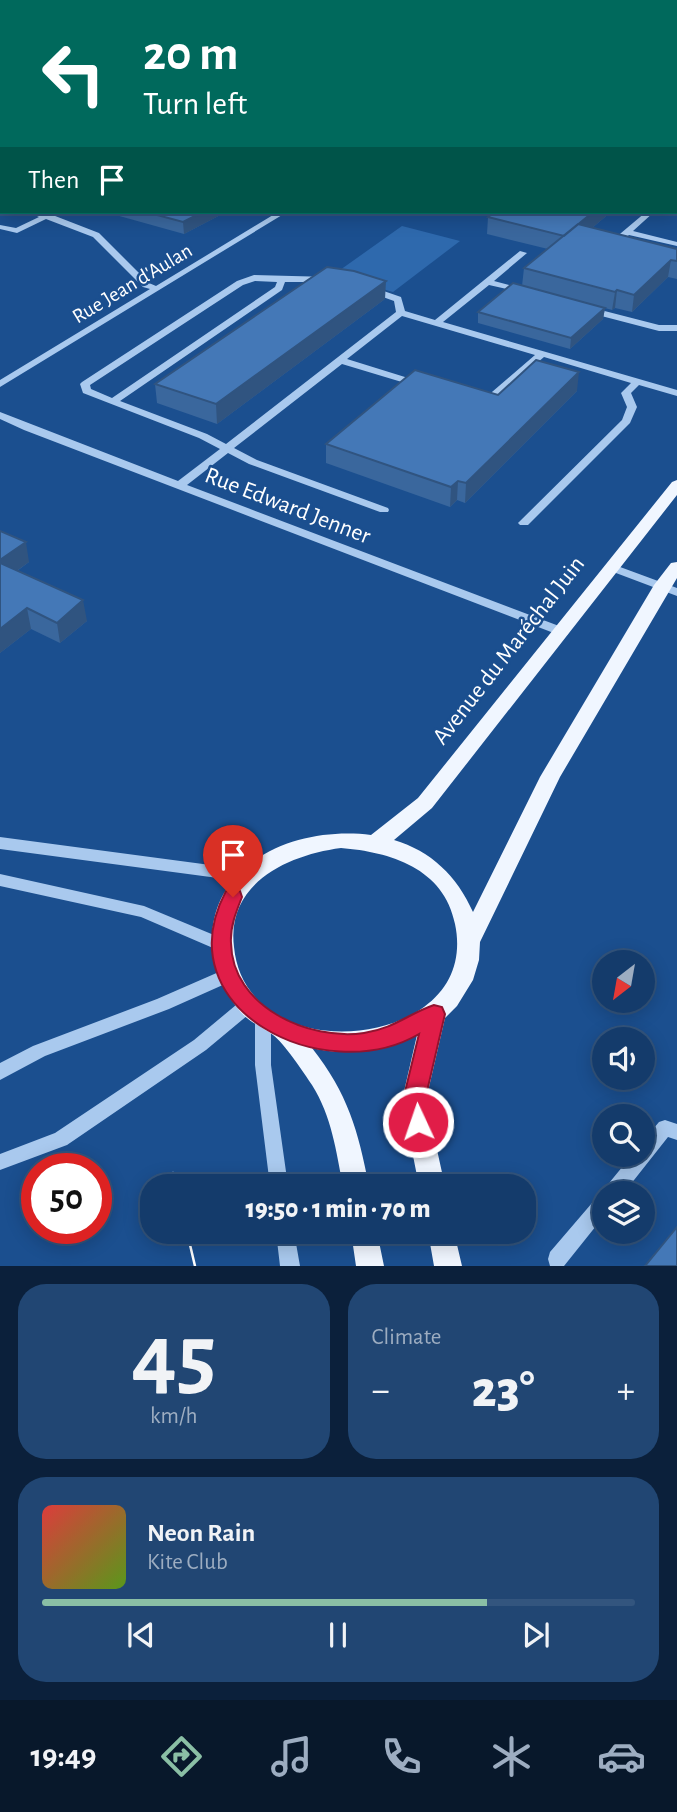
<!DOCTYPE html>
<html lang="en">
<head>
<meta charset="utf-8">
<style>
  body { margin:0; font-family:"Alegreya Sans",sans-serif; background:#214673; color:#f1f3f6; height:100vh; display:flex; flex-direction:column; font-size:26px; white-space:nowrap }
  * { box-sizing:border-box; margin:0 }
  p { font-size:23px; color:#9dadc1 }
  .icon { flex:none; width:38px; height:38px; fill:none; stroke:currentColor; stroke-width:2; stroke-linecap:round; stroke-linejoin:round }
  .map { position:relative; height:1266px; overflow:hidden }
  .sheet { display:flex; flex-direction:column; gap:18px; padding:18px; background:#0b203b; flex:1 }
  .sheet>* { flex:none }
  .hud { position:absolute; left:0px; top:0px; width:677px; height:214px; box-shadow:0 4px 18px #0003,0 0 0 2px #33557e; background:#00695c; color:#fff; overflow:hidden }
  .needle { width:46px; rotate:211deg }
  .controls { position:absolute; left:592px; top:950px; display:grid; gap:14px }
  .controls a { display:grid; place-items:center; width:63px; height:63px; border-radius:50%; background:#143b6b; box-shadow:0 4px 18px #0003,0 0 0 2px #33557e; font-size:35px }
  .speed { position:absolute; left:21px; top:1153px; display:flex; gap:14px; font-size:35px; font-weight:700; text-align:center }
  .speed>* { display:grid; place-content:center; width:91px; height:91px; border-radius:50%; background:#143b6b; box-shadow:0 4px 18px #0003,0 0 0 2px #33557e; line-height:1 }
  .speed .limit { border:10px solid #d22; background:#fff; color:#111 }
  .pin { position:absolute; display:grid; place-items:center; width:60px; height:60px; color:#fff; margin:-72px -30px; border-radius:50% 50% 50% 0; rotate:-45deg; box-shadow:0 0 7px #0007 }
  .pin .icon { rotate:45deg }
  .me { position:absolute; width:77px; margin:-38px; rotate:357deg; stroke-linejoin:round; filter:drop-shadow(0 0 5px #0008) }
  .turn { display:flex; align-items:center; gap:24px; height:147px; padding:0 28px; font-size:32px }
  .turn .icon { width:91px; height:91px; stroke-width:2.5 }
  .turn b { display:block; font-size:49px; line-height:60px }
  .then { display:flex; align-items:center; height:66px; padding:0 28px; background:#0003; gap:14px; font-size:26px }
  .big { font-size:52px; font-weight:800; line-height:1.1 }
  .sheet .tile { flex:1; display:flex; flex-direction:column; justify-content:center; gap:10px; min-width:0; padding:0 24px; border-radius:28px; background:#214673 }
  .sheet .dial { align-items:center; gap:0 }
  .dial b { font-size:91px; line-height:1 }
  .song { display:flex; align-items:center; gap:21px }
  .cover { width:84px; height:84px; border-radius:10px; background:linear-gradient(135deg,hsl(0 70% 55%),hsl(90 70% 35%)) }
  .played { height:7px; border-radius:4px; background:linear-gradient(90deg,#8abfa5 75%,#33557e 75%) }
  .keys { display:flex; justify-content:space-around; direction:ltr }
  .heat { display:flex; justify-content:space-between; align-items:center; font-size:38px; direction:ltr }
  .sheet .tiles { flex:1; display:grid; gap:18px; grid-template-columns:1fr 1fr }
  .tile:last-child { grid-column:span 2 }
  .trip { position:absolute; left:140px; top:1174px; width:396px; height:70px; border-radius:28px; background:#143b6b; box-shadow:0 4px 18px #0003,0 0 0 2px #33557e; font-weight:800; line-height:70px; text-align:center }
  .tab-bar { display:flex; height:112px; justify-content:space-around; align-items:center; background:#08182b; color:#9dadc1 }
  .tab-bar .icon { width:49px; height:49px }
  .tab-bar .active { color:#8abfa5 }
  .tab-bar b { font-size:32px; color:#f1f3f6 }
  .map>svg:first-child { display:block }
  .green { fill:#2e69ad }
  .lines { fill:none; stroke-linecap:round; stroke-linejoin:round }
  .minor { fill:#a9c9ee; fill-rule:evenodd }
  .major { fill:#f0f6ff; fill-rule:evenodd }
  .tram { stroke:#fff; stroke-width:2.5 }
  .wall { fill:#3a679d }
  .shaded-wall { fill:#305480 }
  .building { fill:#4478b7; stroke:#305480; stroke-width:2 }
  .route { fill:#e11d48; stroke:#92132f; stroke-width:2 }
  .labels { text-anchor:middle; stroke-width:5; stroke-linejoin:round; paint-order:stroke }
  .far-street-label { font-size:21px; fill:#fff; stroke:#1b4f8f }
  .street-label { font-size:24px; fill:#fff; stroke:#1b4f8f }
</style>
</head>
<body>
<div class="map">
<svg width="677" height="1266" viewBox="0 0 677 1266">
  <rect width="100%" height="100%" fill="#1b4f8f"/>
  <path class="green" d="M402,226L460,241L393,292L333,275Z"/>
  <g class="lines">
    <path class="minor" d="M667,0H673L665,2Z
      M0,201H2V205H0Z
      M29,212L50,214L99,233L149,283L156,286L278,212H287L0,387V380L150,289L143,287L93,237L46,219L17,233L0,229V225L16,228L39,217Z
      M646,212H654L633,231L677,242V246L629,235L614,248H608V244Z
      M520,251L527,253L494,281L524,289V293L489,285L443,322L677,390V396L639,385L631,393L637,407L630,423L528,525H520L518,523L622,420L627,407L621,393L631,383L544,357L491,402L479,403V399L485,398L535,355L402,316L347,359L421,382V386H415L342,364L234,448L257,460L388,508L389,510L388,512H380L249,464L228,453L187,485L567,629L569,632L567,635H559L24,430L0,419V412L178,481L220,449L199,438L83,393L80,384L82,382L237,281L254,275L330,277L331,279L327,282H285L282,290L120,401L207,434L226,444L396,312L394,301L369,292V288H375L401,297L405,311L435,320ZM255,281L277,282L275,287L112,398L91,389L90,385L243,285Z
      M589,307L659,325H677V331H659L586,312L585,310Z
      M612,564L677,588V596L608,570L606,568Z
      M0,837L248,870L253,872L255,876L253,880L248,882L0,849Z
      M0,874L144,906L226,940L228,945L226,950L220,951L141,917L0,886Z
      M228,968L234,970L236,975L234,980L169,1009L45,1056L0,1080V1063L33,1046L157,999Z
      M248,998L254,1000L256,1005L254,1010L206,1050L67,1145L0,1170V1154L55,1133L194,1040L242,1000Z
      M263,1011L269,1013L271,1018V1065L288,1186H270L255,1065V1018L257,1013Z
      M665,1120L677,1124V1140L668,1137L623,1194H604V1216L564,1266H550L548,1259L550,1252L598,1196L602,1194L605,1188L632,1155H642V1142L659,1122Z
      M276,1232H294L300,1266H280Z"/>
    <path class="major" d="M27,0H44L24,2Z
      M646,0H657L659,2H647Z
      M0,4H2V8H0Z
      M676,7H677V12H676Z
      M677,480V495L432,808L394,840C431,851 457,876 473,912L540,777L654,585L671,563L677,562V578L560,777L480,942L479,960L473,980L457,1006L445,1018L426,1100L445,1186H419L402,1100L417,1035C383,1050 349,1057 312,1048C348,1094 358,1130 369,1186H343C336,1151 332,1117 312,1085C304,1073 284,1043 273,1035C261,1026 248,1022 239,1010C202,965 201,901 250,864C283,838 330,830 371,835L418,798L672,482ZM341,848C390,852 444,868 455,924C462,957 452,987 424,1007C379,1040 296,1042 257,999C243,984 236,967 234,947C226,883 288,855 341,848Z
      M351,1232H377L384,1266H356Z
      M428,1232H454L462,1266H434Z"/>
    <path class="tram" d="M173,1173L176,1186
      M187,1232L195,1266"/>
  </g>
  <path class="wall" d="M313,0H474V2H317Z
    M676,17H677V61H676Z
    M105,212H226L184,234Z
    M495,212H611L592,228L677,249V279L668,277L632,312L615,308L612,310L605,308L603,319L570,349L478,323V312L522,286L524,268L548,249L487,234L488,217Z
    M385,299L217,424L157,403L155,384Z
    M577,391L465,503L457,500L450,507L326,463V444L498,395Z
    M0,531L29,562L17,571L87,621L60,643L31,629L0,653Z"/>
  <path class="shaded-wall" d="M433,0H474V2H424Z
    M0,138H2V157H0Z
    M203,212H226L184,234L183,222Z
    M593,212H611L562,253L564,236Z
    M671,260L668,277L632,312L634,295Z
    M386,281L385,299L217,424L216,404Z
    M617,290L615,308L612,310L615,292Z
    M605,308L603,319L570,349L571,338Z
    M579,372L577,391L465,503L466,483Z
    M458,481L457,500L450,507L451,487Z
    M26,542L29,562L1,582L0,575V560Z
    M83,600L87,621L60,643L57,623Z
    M27,608L31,629L0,653V629Z"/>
  <path class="building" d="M339,0H433L424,2H343Z
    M551,0H631L636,2H551Z
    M676,17H677V49H676Z
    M0,31H2V138H0Z
    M146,212H203L183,222Z
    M495,212H593L564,236L488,217Z
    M578,224L677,249V261L671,260L634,295L617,290L615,292L524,268Z
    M327,267L354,271L386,281L216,404L155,384Z
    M513,283L605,308L571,338L478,312Z
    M536,360L579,372L466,483L458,481L451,487L326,444L415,370L498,395Z
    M0,531L26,542L0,560Z
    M0,563L83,600L57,623L27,608L0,629Z
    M677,1227V1266H645Z"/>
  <path class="route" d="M233,889L240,891L242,897C236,912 230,927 231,943C232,1007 309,1041 364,1033C395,1028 408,1014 434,1005L442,1007L445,1014L425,1100L430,1122L426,1129L418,1132L410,1129L403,1100L419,1034C325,1089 163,1010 226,891Z"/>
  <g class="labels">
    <g class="far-street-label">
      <text transform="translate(132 283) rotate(-31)" y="7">Rue Jean d'Aulan</text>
    </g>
    <g class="street-label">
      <text transform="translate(288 505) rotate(21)" y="8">Rue Edward Jenner</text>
      <text transform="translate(508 650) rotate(-52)" y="8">Avenue du Maréchal Juin</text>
    </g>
  </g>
</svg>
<div class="controls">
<a><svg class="needle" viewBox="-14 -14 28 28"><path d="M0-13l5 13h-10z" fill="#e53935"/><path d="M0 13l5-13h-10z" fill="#9dadc1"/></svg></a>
<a><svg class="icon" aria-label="sound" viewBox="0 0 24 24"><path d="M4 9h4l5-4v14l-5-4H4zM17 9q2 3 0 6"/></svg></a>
<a><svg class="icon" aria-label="search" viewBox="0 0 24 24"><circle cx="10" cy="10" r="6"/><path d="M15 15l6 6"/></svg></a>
<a><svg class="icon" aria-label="layers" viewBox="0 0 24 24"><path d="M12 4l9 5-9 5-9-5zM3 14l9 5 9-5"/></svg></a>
</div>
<div class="speed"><div class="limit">50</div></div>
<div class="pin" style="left:233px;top:897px;background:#d93025"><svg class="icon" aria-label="arrive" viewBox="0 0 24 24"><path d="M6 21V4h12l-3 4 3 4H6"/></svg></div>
<svg class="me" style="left:418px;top:1122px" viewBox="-20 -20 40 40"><circle r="17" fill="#e11d48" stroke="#fff" stroke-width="3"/><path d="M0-11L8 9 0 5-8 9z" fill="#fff"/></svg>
<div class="trip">19:50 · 1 min · 70 m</div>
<div class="hud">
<div class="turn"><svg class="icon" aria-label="left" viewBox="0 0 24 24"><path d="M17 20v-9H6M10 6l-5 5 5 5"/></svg><div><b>20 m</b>Turn left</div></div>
<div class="then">Then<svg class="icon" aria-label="arrive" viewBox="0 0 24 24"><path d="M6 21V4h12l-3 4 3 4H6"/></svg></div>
</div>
</div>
<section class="sheet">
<div class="tiles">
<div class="tile dial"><b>45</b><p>km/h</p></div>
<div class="tile"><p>Climate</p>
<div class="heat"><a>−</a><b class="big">23°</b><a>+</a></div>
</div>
<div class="tile">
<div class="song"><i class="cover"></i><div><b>Neon Rain</b><p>Kite Club</p></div></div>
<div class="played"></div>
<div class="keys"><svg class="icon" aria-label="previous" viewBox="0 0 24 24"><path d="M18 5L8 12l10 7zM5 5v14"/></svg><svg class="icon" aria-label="pause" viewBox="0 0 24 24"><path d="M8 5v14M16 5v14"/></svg><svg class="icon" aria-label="next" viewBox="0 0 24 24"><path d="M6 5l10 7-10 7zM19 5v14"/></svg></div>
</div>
</div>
</section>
<nav class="tab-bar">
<b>19:49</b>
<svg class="icon active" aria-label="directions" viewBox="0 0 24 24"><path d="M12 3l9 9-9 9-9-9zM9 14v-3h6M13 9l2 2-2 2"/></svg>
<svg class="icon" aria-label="music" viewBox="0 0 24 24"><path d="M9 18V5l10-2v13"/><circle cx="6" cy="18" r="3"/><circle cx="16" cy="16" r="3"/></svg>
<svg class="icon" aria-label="phone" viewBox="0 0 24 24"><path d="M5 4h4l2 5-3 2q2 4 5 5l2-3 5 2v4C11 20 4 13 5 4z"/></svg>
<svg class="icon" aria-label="climate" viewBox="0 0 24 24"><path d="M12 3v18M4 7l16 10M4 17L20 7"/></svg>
<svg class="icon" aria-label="car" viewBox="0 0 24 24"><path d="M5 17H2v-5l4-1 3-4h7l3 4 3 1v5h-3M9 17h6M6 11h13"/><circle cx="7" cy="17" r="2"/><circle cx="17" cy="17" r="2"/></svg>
</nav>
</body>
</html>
